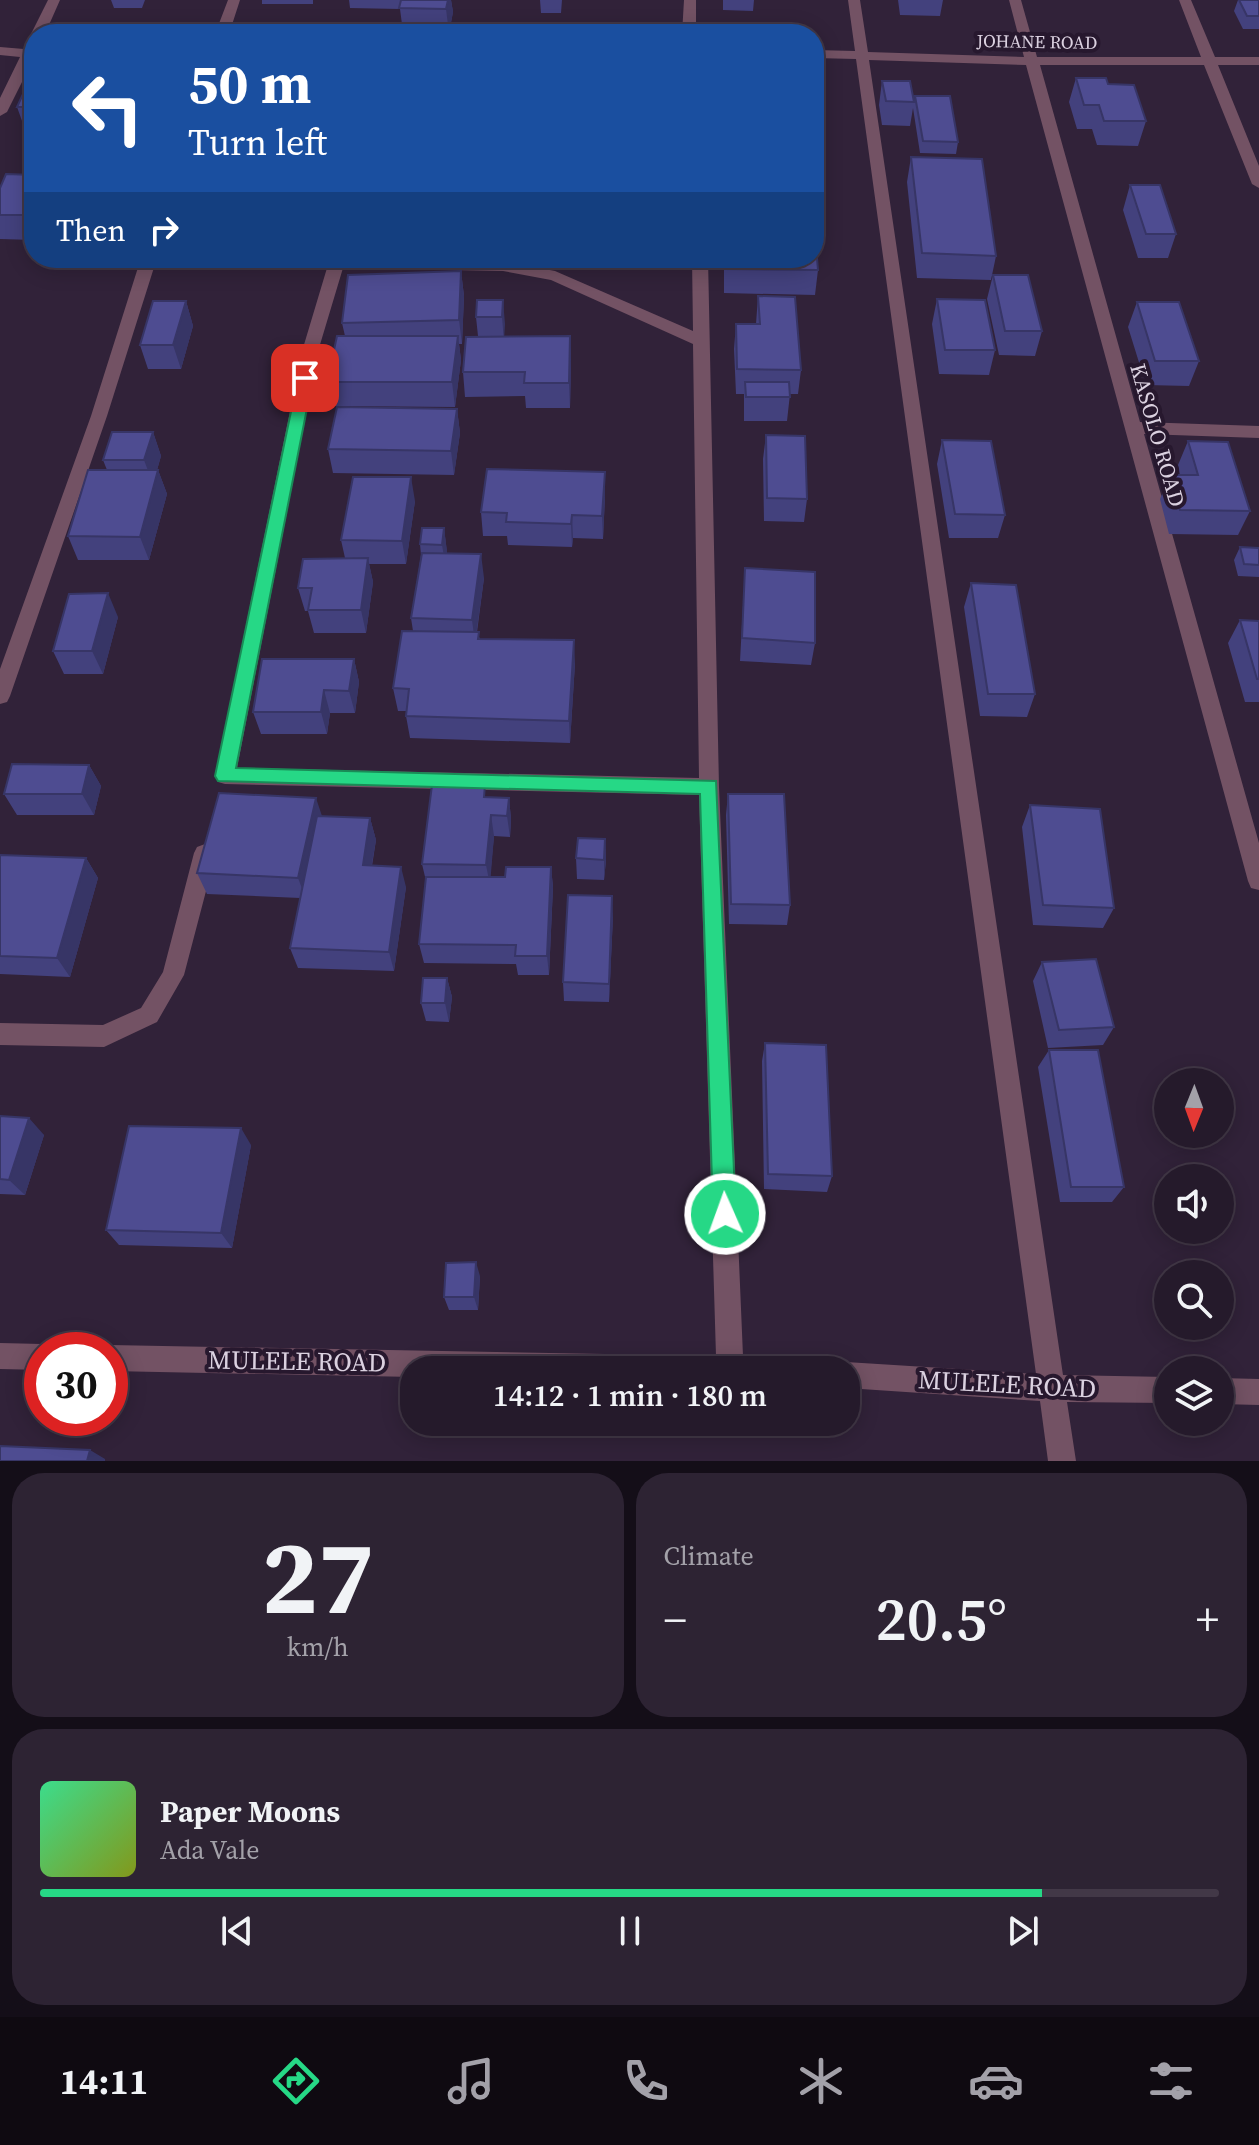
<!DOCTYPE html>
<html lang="en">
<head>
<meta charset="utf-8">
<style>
  body { margin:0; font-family:"Source Serif 4",serif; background:#2d2333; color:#f1f3f6; height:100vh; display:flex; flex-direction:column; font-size:30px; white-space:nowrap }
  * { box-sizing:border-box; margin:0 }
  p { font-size:26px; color:#a3a1a9 }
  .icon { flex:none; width:44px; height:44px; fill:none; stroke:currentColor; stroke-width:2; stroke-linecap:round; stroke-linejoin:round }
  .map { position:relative; height:1461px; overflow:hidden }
  .sheet { display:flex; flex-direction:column; gap:12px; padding:12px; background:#140e18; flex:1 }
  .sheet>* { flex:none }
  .hud { position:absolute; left:24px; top:24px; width:800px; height:244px; border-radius:32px; box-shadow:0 4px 20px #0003,0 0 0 2px #423847; background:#1a4fa0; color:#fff; overflow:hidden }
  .needle { width:52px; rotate:181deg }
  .buttons { position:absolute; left:1154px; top:1068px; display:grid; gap:16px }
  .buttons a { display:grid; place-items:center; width:80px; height:80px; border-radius:50%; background:#251a2b; box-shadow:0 4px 20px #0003,0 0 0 2px #423847; font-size:40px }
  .speed { position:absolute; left:24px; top:1332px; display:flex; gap:16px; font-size:40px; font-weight:700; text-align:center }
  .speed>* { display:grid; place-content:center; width:104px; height:104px; border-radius:50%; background:#251a2b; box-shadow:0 4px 20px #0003,0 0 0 2px #423847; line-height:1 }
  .speed .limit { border:12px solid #d22; background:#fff; color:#111 }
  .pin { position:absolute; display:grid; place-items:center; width:68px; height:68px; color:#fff; margin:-34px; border-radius:16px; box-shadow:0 4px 12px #0006 }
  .me { position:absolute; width:88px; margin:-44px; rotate:358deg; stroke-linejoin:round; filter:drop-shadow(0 0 6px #0008) }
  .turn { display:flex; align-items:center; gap:28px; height:168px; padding:0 32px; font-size:36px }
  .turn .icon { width:104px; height:104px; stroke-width:2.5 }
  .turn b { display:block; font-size:56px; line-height:68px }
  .then { display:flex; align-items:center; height:76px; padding:0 32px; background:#0003; gap:16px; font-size:30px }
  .big { font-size:60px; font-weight:600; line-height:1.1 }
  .sheet .card { flex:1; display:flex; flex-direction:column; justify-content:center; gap:12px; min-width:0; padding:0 28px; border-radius:32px; background:#2d2333 }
  .sheet .dial { align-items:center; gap:0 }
  .dial b { font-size:104px; line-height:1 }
  .song { display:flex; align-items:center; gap:24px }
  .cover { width:96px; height:96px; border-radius:12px; background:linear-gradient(135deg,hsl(150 70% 55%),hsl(70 70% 35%)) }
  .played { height:8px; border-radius:4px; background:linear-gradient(90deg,#26d886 85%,#423847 85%) }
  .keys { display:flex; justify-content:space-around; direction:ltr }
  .heat { display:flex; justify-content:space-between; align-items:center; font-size:44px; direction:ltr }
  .sheet .tiles { flex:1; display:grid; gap:12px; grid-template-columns:1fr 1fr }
  .card:last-child { grid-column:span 2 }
  .trip { position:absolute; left:400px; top:1356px; width:460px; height:80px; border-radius:32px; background:#251a2b; box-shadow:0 4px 20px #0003,0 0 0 2px #423847; font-weight:600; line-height:80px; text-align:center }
  .tab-bar { display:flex; height:128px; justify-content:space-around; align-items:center; background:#0f0a11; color:#a3a1a9 }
  .tab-bar .icon { width:56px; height:56px }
  .tab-bar .selected { color:#26d886 }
  .tab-bar b { font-size:36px; color:#f1f3f6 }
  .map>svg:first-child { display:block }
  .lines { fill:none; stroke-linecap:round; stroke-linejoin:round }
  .minor { fill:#735264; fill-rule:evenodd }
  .wall { fill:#43417d }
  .shaded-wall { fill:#373566 }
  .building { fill:#4e4c91; stroke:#373566; stroke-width:2 }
  .route { fill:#26d886; stroke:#198c57; stroke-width:2 }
  .labels { text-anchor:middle; stroke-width:8; stroke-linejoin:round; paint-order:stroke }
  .far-street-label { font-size:18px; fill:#dbd1e0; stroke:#27182e }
  .street-label { font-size:22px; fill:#dbd1e0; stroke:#27182e }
  .near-street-label { font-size:26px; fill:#dbd1e0; stroke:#27182e }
</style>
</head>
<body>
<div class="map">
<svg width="1259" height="1461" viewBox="0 0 1259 1461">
  <rect width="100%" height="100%" fill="#312239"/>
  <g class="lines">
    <path class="minor" d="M48,0H60L45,34H34L33,37L31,34Z
      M228,0H240L229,34H215Z
      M684,0H696V34H682Z
      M848,0H860L868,52L1024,57L1009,0H1021L1037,57H1201L1179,0H1191L1215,57H1259V65H1218L1259,166V188L1252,184L1204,65H1040L1140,422L1259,426V438L1144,434L1259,843V890L1251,888L1248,881L1026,65L869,60L1063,1375L1168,1377V1403L1067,1402L1076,1461H1048L1040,1401L846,1388V1370H835L846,1362L1036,1374L856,59L814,58V50L855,51Z
      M34,38V58L7,112L0,116V98L20,57L0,55V47L24,49L29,39Z
      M141,258H157L107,416L10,696L7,702L0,704V669L91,416Z
      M330,258L503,261L555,271L693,331L692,258H708L719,787L743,1356L773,1357L782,1361L786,1370H414V1377L110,1371V1350H100L110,1345L716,1356L699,795L225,784L218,782L215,776L303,348ZM343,268L503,271L551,280L693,344L699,778L237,768L319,348Z
      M205,844L213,847L216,853L184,975L157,1022L104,1047L0,1045V1023L103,1025L141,1008L163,972L194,853L197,847Z
      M0,1343L42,1344L52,1350H42V1370L0,1369Z
      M1220,1378L1259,1379V1405L1220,1404Z"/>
  </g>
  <path class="wall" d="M111,0H145L142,8H114Z
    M262,0H313V4H262Z
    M349,0H451L453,12L449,33L403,32L400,9L350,8Z
    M540,0H562L561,13H541Z
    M723,0H754L753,11L723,10Z
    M898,0H943L940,16L900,15Z
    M1238,0H1259V29H1243L1234,11Z
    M1076,78L1108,84L1146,121L1138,146L1097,145L1092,129H1077L1069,102Z
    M882,81L914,102L910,126L882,125L879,105Z
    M34,94V132H26L17,107Z
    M915,96L958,142L956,154L920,153L913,108Z
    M911,157L996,256L991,280L917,278L907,182Z
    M34,175V240L0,239V188Z
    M1130,185L1176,234L1168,258H1138L1123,210Z
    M724,258H814L818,270L815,295L724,293Z
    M461,271L464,296L462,344H459L461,360L455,407L333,406L327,382L345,336L342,323Z
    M993,275L1042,331L1035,356L999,355L987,299Z
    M758,296L801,370L798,394H790L787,421H744V394H736L734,349L736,324H756Z
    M937,299L995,350L989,375L939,374L932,324Z
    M503,300L504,336H570L571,361L570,408H526L525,396L465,397L463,372L478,336L476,317Z
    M186,301L193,326L181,369H148L140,345Z
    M1137,302L1199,361L1189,386L1146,385L1128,327Z
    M457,409L460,433L454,475L333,473L328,449Z
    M153,432L161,456L157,470H158L167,494L149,560H78L68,536L107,470L103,460Z
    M766,435L807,499L804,522L764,521L763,459Z
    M942,440L1005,515L998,538H949L937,464Z
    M1188,441L1250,511L1238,535L1169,534L1160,499L1170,475H1180L1178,465Z
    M605,496L603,539L573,538L572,547L508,545L507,536H483L481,512Z
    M415,501L406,564H369L373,582L366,633H314L308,611H305L298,588L345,558L341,540Z
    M444,528L447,553L484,578L477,632L480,639L575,663L570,743L410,738L406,716V711H398L393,688L413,631L411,618L421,555L420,544Z
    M1240,547L1259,548V577L1238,576L1234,560Z
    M745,568L815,643L811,665L740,661Z
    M971,583L1035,694L1027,717L980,716L964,607Z
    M118,617L103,674H64L53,651Z
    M1240,620L1259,621V702H1245L1228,643Z
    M354,659L359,682L355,713H330L327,734H261L253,712Z
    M89,765L101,786L94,815H17L4,794Z
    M728,794L790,905L787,925L729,924L726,815Z
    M487,797L509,798L511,819L510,837L494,836L490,877H505L551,867L553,887L549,975H518L516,964L424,963L419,944L426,881L422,864Z
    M1030,805L1114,908L1103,928L1033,925L1022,827Z
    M322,816L370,818L376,840L372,866L406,887L394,971L298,968L290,948L300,898L207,894L197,873Z
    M605,839L606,860L604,880L577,879L576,858Z
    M0,855L86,858L98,878L70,977L0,974Z
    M613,916L609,1002L564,1001L563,982Z
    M1042,962L1114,1027L1103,1045L1048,1048L1033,981Z
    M447,978L452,997L449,1022L426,1021L421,1003Z
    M765,1043L832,1176L827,1192L764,1189L762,1061Z
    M1049,1050L1124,1187L1112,1202H1060L1038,1067Z
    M0,1116L44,1135L25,1195L0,1194Z
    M251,1145L232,1248L119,1245L106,1230Z
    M480,1276L478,1310H449L444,1297Z"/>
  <path class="shaded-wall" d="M448,0H451L453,12L449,33L446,9Z
    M34,203V230L28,215Z
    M461,271L464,296L462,344L459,320Z
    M503,300L505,324L504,341L502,317Z
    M186,301L193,326L181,369L173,345Z
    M458,336L461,360L455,407L452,382Z
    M570,336L571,361L570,408L569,383Z
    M457,409L460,433L454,475L451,451Z
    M153,432L161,456L153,484L144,460Z
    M158,470L167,494L149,560L140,537Z
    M605,472V496L603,539L602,516Z
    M411,477L415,501L406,564L402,541Z
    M572,515L573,538L572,547L571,524Z
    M444,528L447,551L446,568L442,545Z
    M481,554L484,578L475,643L472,620Z
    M368,558L373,582L366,633L361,610Z
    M108,593L118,617L103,674L92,651Z
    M574,640L575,663L570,743L569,721Z
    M354,659L359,682L355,713L349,691Z
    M324,690L330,713L327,734L321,712Z
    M89,765L101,786L94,815L82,794Z
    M316,798L323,819L306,899L298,878Z
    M509,798L511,819L510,837L507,816Z
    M491,815L494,836L490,885L486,865Z
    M370,818L376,840L368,886L363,865Z
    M605,839L606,860L604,880V860Z
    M86,858L98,878L70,977L57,958Z
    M401,867L406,887L394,971L389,952Z
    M551,867L553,887L549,975L547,956Z
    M612,896L613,916L609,1002V984Z
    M447,978L452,997L449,1022L445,1003Z
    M29,1118L44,1135L25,1195L9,1180Z
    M241,1128L251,1145L232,1248L221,1233Z
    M476,1262L480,1276L478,1310L474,1297Z
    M90,1450L105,1459V1461H87Z"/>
  <path class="building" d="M401,0H448L446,9L399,8Z
    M1239,0H1259V16H1247Z
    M1076,78H1106L1108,84L1134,85L1146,121H1104L1099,105H1084Z
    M882,81H910L914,102L886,101Z
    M23,94H34V107H17Z
    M915,96H950L958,142L923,141Z
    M911,157L982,159L996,256L922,253Z
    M6,174L34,175V203L28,215H0V188Z
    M1130,185H1160L1176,234H1146Z
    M814,246H816L818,270L726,269L725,258H814Z
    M461,271L459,320L342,323L348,275Z
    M993,275H1028L1042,331H1005Z
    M758,296L795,297L801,370L737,369L736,324H760Z
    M937,299L985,300L995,350H945Z
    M477,300H503L502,317H476Z
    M153,301H186L173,345H140Z
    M1137,302H1179L1199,361H1155Z
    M337,336H458L452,382H327Z
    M570,336L569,383H524L525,372H463L466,337Z
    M745,382H789L790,397H746Z
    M337,407L457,409L451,451L328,449Z
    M112,432H153L144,460H103Z
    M766,435L805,436L807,499L767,498Z
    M942,440L991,441L1005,515L955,514Z
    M1188,441L1228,442L1250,511L1180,510L1170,475H1198Z
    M487,469L605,472L602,516L572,515L571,524L506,522L507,513L481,512Z
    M88,470H158L140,537L68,536Z
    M353,477H411L402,541L341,540Z
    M422,528H444L442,545L420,544Z
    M1240,547L1259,548V565L1244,564Z
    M422,553L481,554L472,620L411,618Z
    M368,558L361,610H308L312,588H298L303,559Z
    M745,568L815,572V643L742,638Z
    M971,583L1016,585L1035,694H988Z
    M108,593L92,651H53L69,594Z
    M1240,620L1259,621V679H1257Z
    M402,631L479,632L478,639L574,640L569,721L406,716L409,689L393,688Z
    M262,659H354L349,691L324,690L321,712H253Z
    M12,764L89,765L82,794H4Z
    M432,785H485L484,797L509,798L507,816L491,815L486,865L422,864Z
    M219,793L316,798L298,878L197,873Z
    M728,794H784L790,905L731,904Z
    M1030,805L1100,809L1114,908L1043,905Z
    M317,816L370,818L363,865L401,867L389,952L290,948Z
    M578,838L605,839L604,860L576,858Z
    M0,855L86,858L57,958L0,956Z
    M506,867H551L547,956H515L516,945L419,944L426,877H505Z
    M568,895L612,896L609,984L563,982Z
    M1096,959L1114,1027L1059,1030L1042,962Z
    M423,978H447L445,1003H421Z
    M765,1043L826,1045L832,1176L768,1174Z
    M1049,1050H1098L1124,1187H1071Z
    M0,1116L29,1118L9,1180L0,1179Z
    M129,1126L241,1128L221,1233L106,1230Z
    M476,1262L474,1297H444L446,1263Z
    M0,1446L90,1450L87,1461H0Z"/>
  <path class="route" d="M305,373L313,378L236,768L716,781L736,1214L733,1222L725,1226L717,1222L713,1214L700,794L218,781L215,776L298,378Z"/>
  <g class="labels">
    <g class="far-street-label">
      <text transform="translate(1037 42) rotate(1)" y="6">JOHANE ROAD</text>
    </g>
    <g class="street-label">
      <text transform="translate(1158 435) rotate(74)" y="8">KASOLO ROAD</text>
    </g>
    <g class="near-street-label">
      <text transform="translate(297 1361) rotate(1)" y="9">MULELE ROAD</text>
      <text transform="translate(1007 1384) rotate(3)" y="9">MULELE ROAD</text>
    </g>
  </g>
</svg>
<div class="buttons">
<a><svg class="needle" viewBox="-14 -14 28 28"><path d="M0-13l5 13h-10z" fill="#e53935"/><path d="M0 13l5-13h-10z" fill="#a3a1a9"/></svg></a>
<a><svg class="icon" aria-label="sound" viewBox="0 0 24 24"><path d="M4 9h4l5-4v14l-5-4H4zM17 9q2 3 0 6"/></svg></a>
<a><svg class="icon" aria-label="search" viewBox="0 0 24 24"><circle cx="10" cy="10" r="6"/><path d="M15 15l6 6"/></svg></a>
<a><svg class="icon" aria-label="layers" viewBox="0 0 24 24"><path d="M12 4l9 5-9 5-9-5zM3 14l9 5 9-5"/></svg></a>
</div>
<div class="speed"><div class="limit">30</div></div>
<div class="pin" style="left:305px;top:378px;background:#d93025"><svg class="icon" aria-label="arrive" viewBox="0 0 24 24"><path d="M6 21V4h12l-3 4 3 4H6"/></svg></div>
<svg class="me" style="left:725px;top:1214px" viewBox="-20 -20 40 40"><circle r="17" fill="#26d886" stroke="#fff" stroke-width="3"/><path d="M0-11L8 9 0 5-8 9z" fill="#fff"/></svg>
<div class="trip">14:12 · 1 min · 180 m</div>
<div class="hud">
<div class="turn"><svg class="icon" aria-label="left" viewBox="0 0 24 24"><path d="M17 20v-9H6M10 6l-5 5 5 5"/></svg><div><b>50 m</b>Turn left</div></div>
<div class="then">Then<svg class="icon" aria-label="right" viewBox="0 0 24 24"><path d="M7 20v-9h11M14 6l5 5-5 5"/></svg></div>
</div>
</div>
<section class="sheet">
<div class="tiles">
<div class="card dial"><b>27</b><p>km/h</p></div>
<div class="card"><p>Climate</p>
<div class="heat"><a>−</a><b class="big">20.5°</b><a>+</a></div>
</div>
<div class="card">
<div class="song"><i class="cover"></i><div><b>Paper Moons</b><p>Ada Vale</p></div></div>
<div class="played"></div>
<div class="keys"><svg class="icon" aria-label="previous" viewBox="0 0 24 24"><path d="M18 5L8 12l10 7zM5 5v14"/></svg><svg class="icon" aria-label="pause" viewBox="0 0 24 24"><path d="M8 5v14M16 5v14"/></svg><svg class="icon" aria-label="next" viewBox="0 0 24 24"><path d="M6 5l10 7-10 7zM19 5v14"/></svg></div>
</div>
</div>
</section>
<nav class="tab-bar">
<b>14:11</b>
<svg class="icon selected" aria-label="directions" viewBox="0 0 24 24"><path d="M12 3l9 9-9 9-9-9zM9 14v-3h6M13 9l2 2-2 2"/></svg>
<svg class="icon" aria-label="music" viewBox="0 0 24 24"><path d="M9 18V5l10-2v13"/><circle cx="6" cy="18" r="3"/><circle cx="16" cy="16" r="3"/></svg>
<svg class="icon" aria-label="phone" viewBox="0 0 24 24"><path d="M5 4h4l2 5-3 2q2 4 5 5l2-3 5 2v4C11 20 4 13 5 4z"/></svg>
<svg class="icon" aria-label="climate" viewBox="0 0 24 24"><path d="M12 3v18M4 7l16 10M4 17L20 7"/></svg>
<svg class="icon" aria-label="car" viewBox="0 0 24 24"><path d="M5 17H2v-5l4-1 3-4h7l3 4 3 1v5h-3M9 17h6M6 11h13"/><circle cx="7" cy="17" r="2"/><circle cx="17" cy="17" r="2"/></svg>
<svg class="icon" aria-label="filters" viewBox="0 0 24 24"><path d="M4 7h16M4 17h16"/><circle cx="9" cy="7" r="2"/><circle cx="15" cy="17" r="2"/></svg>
</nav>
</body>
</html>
